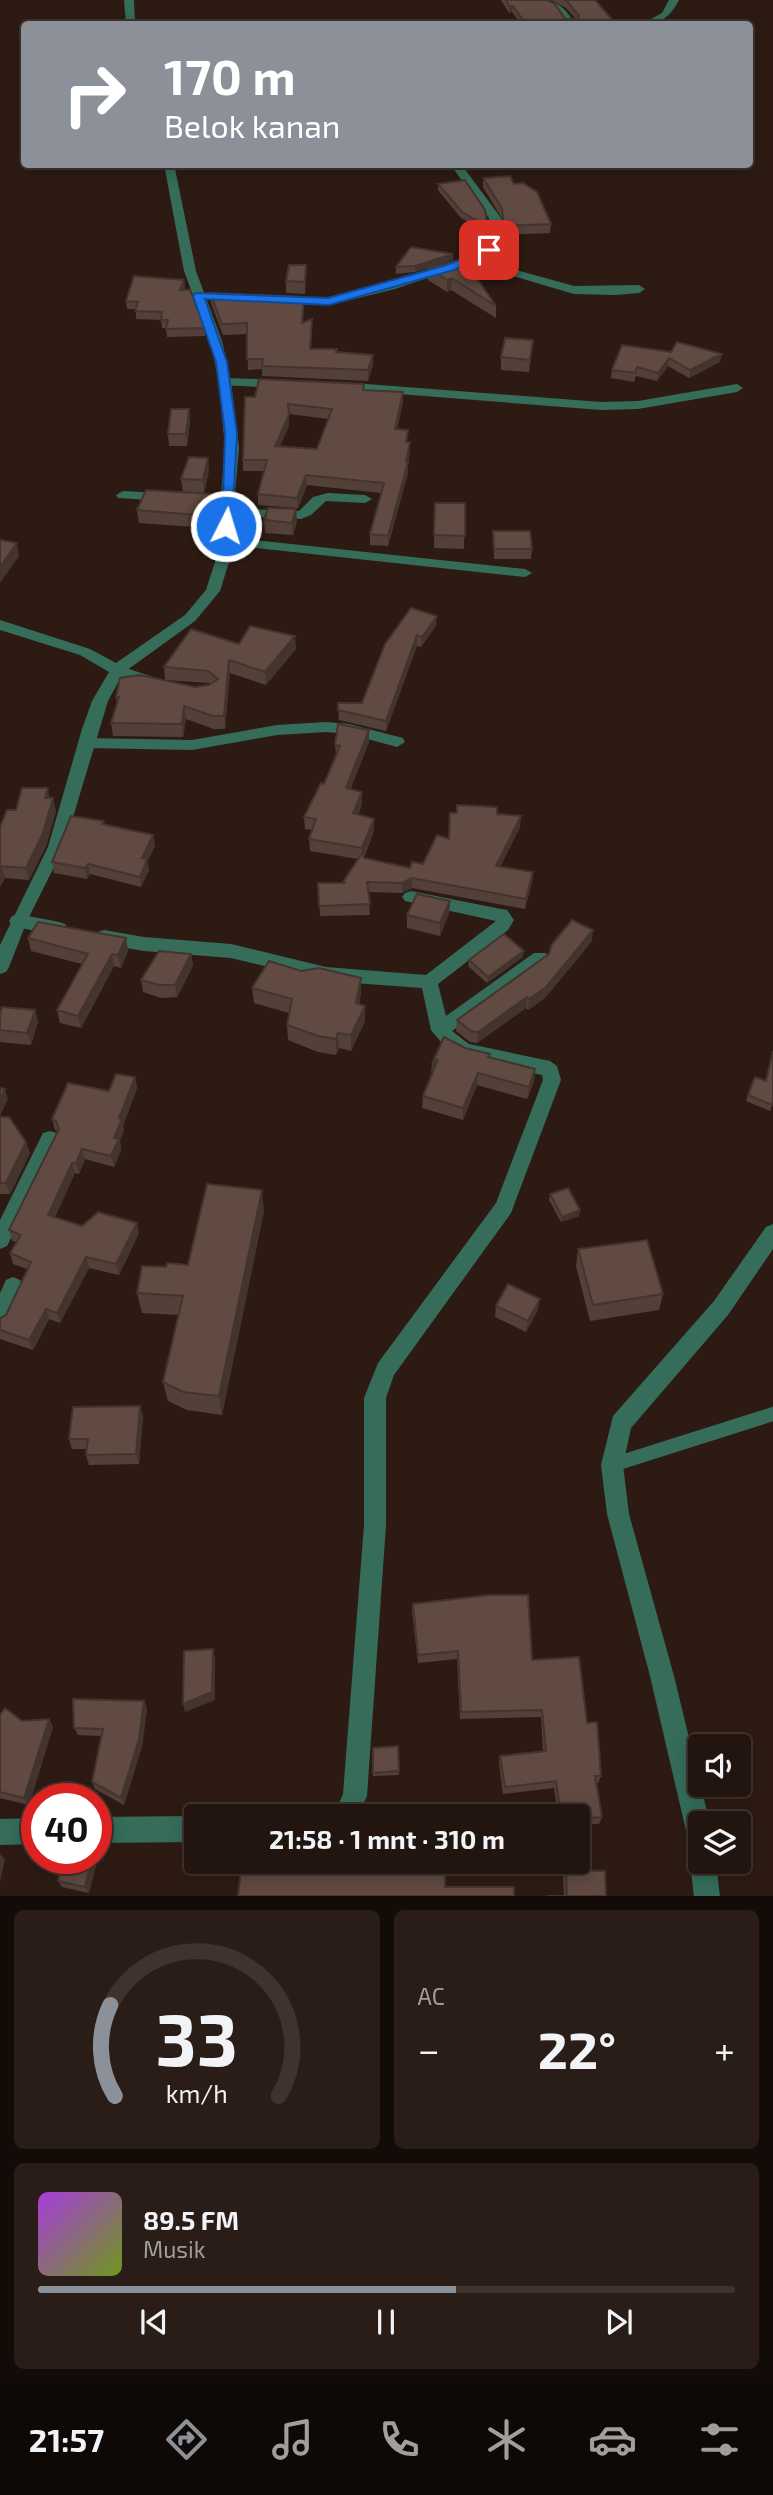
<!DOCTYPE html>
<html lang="id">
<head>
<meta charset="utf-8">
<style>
  body { margin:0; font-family:"Exo 2",sans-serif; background:#2a1d17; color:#f1f3f6; height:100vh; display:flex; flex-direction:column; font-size:26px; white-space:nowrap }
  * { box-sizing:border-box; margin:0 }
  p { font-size:23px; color:#a29e9e }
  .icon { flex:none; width:38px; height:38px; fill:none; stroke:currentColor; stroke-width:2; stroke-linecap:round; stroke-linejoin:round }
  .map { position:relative; height:1896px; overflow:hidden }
  .details { display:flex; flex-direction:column; gap:14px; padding:14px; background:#130b08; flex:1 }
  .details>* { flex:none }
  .hud { position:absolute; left:21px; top:21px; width:732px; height:147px; border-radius:7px; box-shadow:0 4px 18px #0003,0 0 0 2px #3f332e; background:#8c9099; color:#fff; overflow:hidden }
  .fabs { position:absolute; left:688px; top:1734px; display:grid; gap:14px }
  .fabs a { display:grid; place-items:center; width:63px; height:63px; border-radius:7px; background:#22140e; box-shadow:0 4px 18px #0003,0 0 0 2px #3f332e; font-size:35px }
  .speed { position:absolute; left:21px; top:1783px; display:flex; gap:14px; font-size:35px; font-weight:700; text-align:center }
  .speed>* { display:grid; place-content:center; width:91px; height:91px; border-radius:50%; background:#22140e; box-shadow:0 4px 18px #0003,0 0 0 2px #3f332e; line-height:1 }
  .speed .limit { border:10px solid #d22; background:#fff; color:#111 }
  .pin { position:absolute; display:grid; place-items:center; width:60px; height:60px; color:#fff; margin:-30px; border-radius:14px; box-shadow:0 4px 10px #0006 }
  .me { position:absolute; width:77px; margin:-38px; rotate:5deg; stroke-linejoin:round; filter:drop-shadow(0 0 5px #0008) }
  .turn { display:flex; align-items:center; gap:24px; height:147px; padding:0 28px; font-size:32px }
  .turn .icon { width:91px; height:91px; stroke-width:2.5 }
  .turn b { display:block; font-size:49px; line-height:60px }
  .big { font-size:52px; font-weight:700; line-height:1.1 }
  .details .widget { flex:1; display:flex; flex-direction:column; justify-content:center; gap:10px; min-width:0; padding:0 24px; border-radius:10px; background:#2a1d17 }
  .details .dial { align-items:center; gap:0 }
  .dial svg { height:182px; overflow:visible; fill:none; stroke:#3f332e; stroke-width:7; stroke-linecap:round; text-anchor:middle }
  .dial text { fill:#f1f3f6; stroke:none }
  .song { display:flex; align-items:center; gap:21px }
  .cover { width:84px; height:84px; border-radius:10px; background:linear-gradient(135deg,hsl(280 70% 55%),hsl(80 70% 35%)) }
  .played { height:7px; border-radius:4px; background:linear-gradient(90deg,#8c9099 60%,#3f332e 60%) }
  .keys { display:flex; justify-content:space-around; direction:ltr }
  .heat { display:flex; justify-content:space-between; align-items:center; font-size:38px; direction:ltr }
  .details .tiles { flex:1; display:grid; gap:14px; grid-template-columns:1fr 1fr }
  .widget:last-child { grid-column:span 2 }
  .trip { position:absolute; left:184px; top:1804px; width:406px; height:70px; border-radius:7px; background:#22140e; box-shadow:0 4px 18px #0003,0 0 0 2px #3f332e; font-weight:700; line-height:70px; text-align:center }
  .dock { display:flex; height:112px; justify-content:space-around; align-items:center; background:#0e0806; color:#a29e9e }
  .dock .icon { width:49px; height:49px }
  .dock .on { color:#8c9099 }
  .dock b { font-size:32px; color:#f1f3f6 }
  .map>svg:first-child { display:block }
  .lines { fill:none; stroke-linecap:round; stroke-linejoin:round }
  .service { stroke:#356d5a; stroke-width:14 }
  .minor { fill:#356d5a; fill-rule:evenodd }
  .tertiary { fill:#356d5a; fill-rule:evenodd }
  .wall { fill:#534038; fill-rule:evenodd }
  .shaded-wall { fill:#43342e }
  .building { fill:#604a41; stroke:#43342e; stroke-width:2; fill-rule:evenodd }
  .route { fill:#1a73e8; stroke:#114b97; stroke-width:2 }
</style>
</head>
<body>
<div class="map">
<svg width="773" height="1897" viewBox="0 0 773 1897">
  <rect width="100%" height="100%" fill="#2d1b13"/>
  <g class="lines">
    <path class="service" d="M612,1465L773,1414"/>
    <path class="minor" d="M539,0C559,0 565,9 576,24H567L556,9Z
      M669,0H679C670,17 661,24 642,24L662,13Z
      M450,164H461L501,218L500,244L473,261L502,266L574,286L639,285L645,289L639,293L615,295L574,294L500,272L459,267L395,289L330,305L277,303V297L281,296C295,298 310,300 324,298C367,294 454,268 488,243L489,218Z
      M225,378L281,380L287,384L281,388L221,385L219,382Z
      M340,382L601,402L638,401L737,384L743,388L737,392L638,409L601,410L336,389V383Z
      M123,491L229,497L236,501L229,505L118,498L116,495Z
      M328,493L365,495L372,499L365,503L326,501L311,515L301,519L227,516L220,512L227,508L299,511L313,497Z
      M225,537L525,569L532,573L525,577L220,544V538Z
      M117,665L159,679L162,683L154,688L112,674L109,670L112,666Z
      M326,722L349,724L403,738L405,742L397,747L349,734L326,732L277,735L192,750L87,748L79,743L87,738L192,740L277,725Z
      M411,891L501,909L507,910L514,920L508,930L438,984L446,1016L534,953H546L549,958L546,963L452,1031L469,1044L550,1061L557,1066L561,1080L511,1213L394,1375L386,1398V1525L367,1796L358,1816H333L343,1794L364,1525V1398L378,1363L496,1203L543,1080L542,1075L465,1058L448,1050L431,1030L422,988L326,981L231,958L144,951L104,944L98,942L95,937L98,932L104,930L144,937L231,944L326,967L426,975L496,921L405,901L402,897L405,893Z
      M18,914L59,922L65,924L68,929L65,934L59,936L12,926L9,921L12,916Z
      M50,1131L57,1133L60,1139L7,1246L0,1249V1220L43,1133Z
      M773,1224V1249L728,1315L631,1428L623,1465L629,1514L674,1676L710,1824H700V1848L691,1844L687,1835L650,1676L607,1514L601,1465L613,1416L714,1301L766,1227Z
      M13,1277L20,1280L23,1286L7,1324L0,1326V1293L6,1280Z
      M196,1816V1842L96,1843V1817Z
      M37,1818V1844L0,1845V1819Z
      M700,1850V1862H716L720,1897H694L690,1862L694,1853Z"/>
    <path class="tertiary" d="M124,0H134L135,24H126Z
      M164,164H174L196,271L222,341L231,382L239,448L229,562L220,591L195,621L123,673L108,701L64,847L27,921L9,967L6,972L0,974V945L48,847L82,729L92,701L109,672L80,655L0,630V620L90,649L116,663L185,615L206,590L215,562L225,448L219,382L210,341L184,271Z"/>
  </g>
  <path class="wall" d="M501,0H547L565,19H576L566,8L551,0H595L616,24H521L512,12L509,13Z
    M483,178L514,184L551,224L550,233L504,235L501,217L483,187Z
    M438,184L488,227V233L461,218L438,190Z
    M453,254V260L415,272L396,274V267Z
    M464,259L496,306V318L451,290L447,292L428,280V268Z
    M306,265L305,294L286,293V281Z
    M184,280L185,288L184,290L205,328V336L167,337L166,328H162L161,320L136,319V309H127L126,301Z
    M210,293L304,297L303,323L312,329L311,349L373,355V365L368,381L262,376V369L248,370L247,334L223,335L211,303Z
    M533,340L529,372L501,370V357Z
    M622,345L720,362L689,378L668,366L657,381L636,376L634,382L611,378L612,370Z
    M365,390L403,392V402L397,429L408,442H410V452L408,462V473L388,546L370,545V534L381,493L307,485L298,508L258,505V494L264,471H243V460L245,397ZM289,414L328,419L317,449L280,446L289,425Z
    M189,409L190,422L187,446H169L168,434Z
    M209,470L204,493L183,492L181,479Z
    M213,494L214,507L210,528L139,523L137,510Z
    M435,503H465L464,549L434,548Z
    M264,520L297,521L293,535L265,533Z
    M493,531L532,549L531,559H494Z
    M436,626L421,647L417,646L386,731L339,720L338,703H362L385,644Z
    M239,644L296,649L266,685L230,673L225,729H214L186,719L183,737L113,736L111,723L117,705L116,697L209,685L210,684L209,683L165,680L164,667Z
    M369,742L350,790L362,792V804L358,815L374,831L364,858L410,868L423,864L449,839L497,814L520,827L500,867L533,872L532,882L525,909L412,888L402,893L368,892L370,915L320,916L318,883H343L358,859L310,851L309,839L312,830L305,829L304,817L324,784L336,755L335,745Z
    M50,798L56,811L46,846L29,880L5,878L0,887V827L16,810Z
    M104,825L153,835L155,846L147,862L149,870L141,887L90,874L87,879L54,873L52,862Z
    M450,901L449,913L440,936L407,928V915Z
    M28,938H126L128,951L121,968L114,966L81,1028L60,1023L57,1010L82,964L31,951Z
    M592,941L545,998L528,1010L526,1008L477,1043L470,1042L456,1031L457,1020Z
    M191,954L193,966L177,997L161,998L143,992L141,980Z
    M523,957L487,983L468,966L469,960Z
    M301,971L361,978V994L359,1004L365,1021L351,1051L339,1048L336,1055L318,1052L288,1040L287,1025L289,1013L254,1003L252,988Z
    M35,1010L38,1022L31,1045L0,1042V1014Z
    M465,1048L489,1057L535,1069L534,1081L527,1099L477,1085L463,1120L422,1108L423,1096L431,1075L432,1064Z
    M135,1077L137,1088L123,1126L124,1130L120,1141L121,1150L114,1167L85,1159L79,1174L75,1173L55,1217L82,1226L139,1233L119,1275L89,1268L60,1323L49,1319L33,1350L0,1339V1318L6,1315L27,1269L13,1264L10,1253L17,1242L12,1241L9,1230L58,1131L55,1130L52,1119Z
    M748,1095L773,1103L770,1111L746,1101Z
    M0,1117L26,1142L30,1153L10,1194H0Z
    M550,1194L579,1216L561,1222L549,1200Z
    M264,1211L222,1415L187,1410L168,1401L163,1382L179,1315L142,1313L137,1293L166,1267L188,1265Z
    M578,1249L663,1294L659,1310L590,1321L576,1266Z
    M496,1306L538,1310L526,1332L495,1317Z
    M143,1416L139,1464L89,1465L86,1455L87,1449H72L69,1439Z
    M413,1604L532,1660L587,1723L601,1776L598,1783H596L602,1817L599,1824H587L588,1829L586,1835L578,1836V1816H558L554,1788L503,1794L499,1763L500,1756L543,1751L541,1717L460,1719L457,1659L418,1663L412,1612Z
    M144,1701L147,1709L142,1746L124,1805L95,1789L92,1782L101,1736L78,1735L74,1728Z
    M0,1715L22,1721L49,1719L53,1727L29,1805L0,1798Z
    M398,1746L399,1775L373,1776V1748Z
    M101,1846L89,1893L62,1887L58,1881Z
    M566,1870L606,1896H564L563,1876Z"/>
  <path class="shaded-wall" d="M509,6H513L512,12L509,13Z
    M453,254V260L415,272V266Z
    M452,278L451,290L447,292V280Z
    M184,280L185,288L181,298L180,290Z
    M533,340L532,352L529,372L530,360Z
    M722,354L720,362L689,378L690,370Z
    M373,355V365L368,381V370Z
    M669,358L668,366L657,381L658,373Z
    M403,392V402L395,439V429Z
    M288,404L289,425L276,456L275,446Z
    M189,409L190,422L187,446L186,434Z
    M410,442V452L407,467L408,462V473L388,546V536Z
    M208,458L209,470L204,493L203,480Z
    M306,475L307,485L298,508L297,498Z
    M213,494L214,507L210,528L209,516Z
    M296,509L297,521L293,535L292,523Z
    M17,543L19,556L0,583V567Z
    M437,616L436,626L421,647L422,637Z
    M417,635V646L386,731V721Z
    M295,636L296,649L266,685L265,672Z
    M229,660L230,673L225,729L224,716Z
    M184,706L186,719L183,737L182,724Z
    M369,730V742L346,801V788Z
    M48,788L50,801L45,798Z
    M362,792V804L353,825V813Z
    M53,798L56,811L46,846L29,880L26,868Z
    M521,816L520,827L495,877L496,866Z
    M374,819V831L362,860V848Z
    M153,835L155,846L147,862L149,870L141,887L140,877L142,858Z
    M88,864L90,874L87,879L85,868Z
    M1,866L5,878L0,887V868Z
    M533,872L532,882L525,909L526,899Z
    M412,878V888L402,893V883Z
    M450,901L449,913L440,936V923Z
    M593,930L592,941L545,998L528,1010L529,999Z
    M126,938L128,951L121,968L118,955Z
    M524,951L523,957L487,983L488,977Z
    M112,954L114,966L81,1028L78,1016Z
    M191,954L193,966L177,997L175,985Z
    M361,978V994L356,1018V1003Z
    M527,997L526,1008L477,1043L478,1032Z
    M365,1006V1021L351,1051V1035Z
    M35,1010L38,1022L31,1045L27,1033Z
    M338,1033L339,1048L336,1055V1039Z
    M438,1059L431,1076L432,1064Z
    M535,1069L534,1081L527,1099L529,1087Z
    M478,1073L477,1085L463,1120V1108Z
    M135,1077L137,1088L123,1126L124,1130L120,1141L121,1150L114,1167L111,1156L114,1138L119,1118Z
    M5,1089L8,1099L0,1116V1099Z
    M26,1142L30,1153L10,1194L6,1183Z
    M82,1149L85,1159L79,1174L76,1163Z
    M72,1163L75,1173L51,1226L48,1215Z
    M262,1190L264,1211L222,1415L219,1396Z
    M580,1210L579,1216L561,1222L562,1217Z
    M137,1223L139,1233L119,1275L116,1264Z
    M86,1257L89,1268L60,1323L57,1313Z
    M540,1299L538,1310L526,1332L528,1321Z
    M46,1309L49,1319L33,1350L29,1340Z
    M140,1406L143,1416L139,1464L136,1454Z
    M213,1649L215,1658V1700L185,1712L183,1704Z
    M144,1701L147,1709L142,1746L124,1805L121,1798Z
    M49,1719L53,1727L29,1805L24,1798Z
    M98,1839L101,1846L89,1893L85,1887L92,1858H96V1844Z
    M0,1854L5,1860L0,1882Z"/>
  <path class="building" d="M506,0H547L555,4L565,19H578L579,16L567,1L564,0H595L616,24H532L528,20H523L513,6H509Z
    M668,22H700L701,24H668Z
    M510,176L514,184L523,183L537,192L551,224L504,226L502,208L483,178Z
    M465,180L485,210L488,227L462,212L438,184Z
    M411,247L453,254L415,266L396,267Z
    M464,259L496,306L452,278L447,280L428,268Z
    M289,265H306L305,282L286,281Z
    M134,276L184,280L180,290H190L205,328L166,329L168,320H161L162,312L135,311L138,302L126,301Z
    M210,293L304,297L302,323L312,319L310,349H337L336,352L373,355L368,370L262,366L263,359H247V323L222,324Z
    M505,338L533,340L530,360L501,357Z
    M677,342L722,354L690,370L669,358L658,373L637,367L635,373L612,370L622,345L671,352Z
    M259,379L364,384L363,390L403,392L395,429L408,430L406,442H410L406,462H408L388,536L370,534L384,483L306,475L297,498L258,494L267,460H243L245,397H255ZM288,404L332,409L317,449L275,446L289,415Z
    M171,409H189L186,434H168Z
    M189,457L208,458L203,480L181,479Z
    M146,490L213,494L209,516L137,510Z
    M435,503H465V536L434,535Z
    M268,508L296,509L292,523L264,520Z
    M493,531H530L532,549H494Z
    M0,540L17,543L0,567Z
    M411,608L437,616L422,637L417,635L386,721L338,710V703H362L385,644Z
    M250,626L295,636L265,672L229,660L224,716H212L184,706L182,724L111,723L119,697H116L120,678L140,675L195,687L209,685L218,679L208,671L164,667L191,629L239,644Z
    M338,724L369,730L346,788L362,792L353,813L374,819L362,848L309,839L316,819L304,817L321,783L324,784L340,746L335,745Z
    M22,788H48L45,798H53L43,833L26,868L1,866L0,868V827L7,810H16Z
    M457,805L497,807V814L521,816L496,866L533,872L526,899L412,878L402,883L367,882L370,904L319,906L318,883H346L343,882L363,852L364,858L410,868L412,862L423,864L437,835L449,839L450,813H457Z
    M71,816L104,821L102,824L153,835L142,858L147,859L140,877L88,864L85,868L52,862Z
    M417,894L450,901L440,923L407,915Z
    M572,920L593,930L546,987L529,999L527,997L478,1032L471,1031L457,1020L549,954L552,944Z
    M38,922L126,938L118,955L112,954L78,1016L57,1010L88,954L28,938Z
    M504,934L524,951L488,977L469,960Z
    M159,951L191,954L175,985H159L141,980Z
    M269,961L301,971L319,968L361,978L356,1003L365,1006L351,1035L338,1033L336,1039L318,1036L287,1025L292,999L252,988Z
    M2,1007L35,1010L27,1033L0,1030V1014Z
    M444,1037L465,1048L490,1054L488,1057L535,1069L529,1087L478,1073L463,1108L423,1096L438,1059L432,1064Z
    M773,1051V1102L772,1105L748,1095L755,1077L766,1081Z
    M116,1074L135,1077L119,1118L122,1119L114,1138L119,1139L111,1156L82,1149L76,1163H72L48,1215L82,1226L98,1212L137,1223L116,1264L86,1257L57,1313L46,1309L29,1340L0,1330V1318L6,1315L31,1262L10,1253L21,1235L9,1230L59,1129L56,1121L52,1119L68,1083L109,1091Z
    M0,1088L5,1089L0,1099Z
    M0,1117H9L26,1142L6,1183H0Z
    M207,1184L262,1190L219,1396L183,1392L163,1382L183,1296L137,1293L142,1266L166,1267L167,1263L188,1265Z
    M568,1188L580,1210L562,1217L550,1194Z
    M647,1240L663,1294L593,1305L578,1249Z
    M508,1284L540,1299L528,1321L496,1306Z
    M140,1406L136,1454L86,1455L88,1439H69L73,1407Z
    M489,1595H528L532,1660L579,1657L587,1723L597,1722L601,1776H595L602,1817L587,1818L588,1829L578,1830V1816H561L556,1781L505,1787L500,1756L546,1751L542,1710L461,1712L458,1651L418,1655L413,1604Z
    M213,1649L212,1692L183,1704L184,1651Z
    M73,1699L144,1701L139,1739L121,1798L92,1782L103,1729L74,1728Z
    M5,1708L22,1721L49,1719L24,1798L0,1792V1715Z
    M398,1746L399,1771L373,1773V1748Z
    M64,1858H92L85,1887L58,1881Z
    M242,1862H445V1887H514V1896H238Z
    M566,1870L605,1871L606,1896H547H567Z"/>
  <path class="route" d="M489,247L494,250L493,252L454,270L329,305L205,299L227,362L237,433L232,526L226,530L222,529L225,433L216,362L193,296L195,293L328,298L447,265Z"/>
</svg>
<div class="fabs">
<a><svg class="icon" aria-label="sound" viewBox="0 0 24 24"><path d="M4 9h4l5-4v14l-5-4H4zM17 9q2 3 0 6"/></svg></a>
<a><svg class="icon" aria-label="layers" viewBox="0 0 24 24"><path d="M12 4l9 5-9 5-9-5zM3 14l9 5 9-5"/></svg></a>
</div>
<div class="speed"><div class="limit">40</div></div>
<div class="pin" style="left:489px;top:250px;background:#d93025"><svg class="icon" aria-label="arrive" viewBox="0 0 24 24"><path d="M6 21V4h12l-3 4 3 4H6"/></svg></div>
<svg class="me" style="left:226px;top:526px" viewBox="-20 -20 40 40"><circle r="17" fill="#1a73e8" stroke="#fff" stroke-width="3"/><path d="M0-11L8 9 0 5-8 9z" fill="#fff"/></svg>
<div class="trip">21:58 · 1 mnt · 310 m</div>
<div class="hud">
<div class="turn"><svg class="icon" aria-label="right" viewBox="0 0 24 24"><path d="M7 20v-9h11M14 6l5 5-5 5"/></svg><div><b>170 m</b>Belok kanan</div></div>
</div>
</div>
<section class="details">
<div class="tiles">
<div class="widget dial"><svg viewBox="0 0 100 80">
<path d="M14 69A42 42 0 1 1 86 69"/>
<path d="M14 69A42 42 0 0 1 12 29" stroke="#8c9099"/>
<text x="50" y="56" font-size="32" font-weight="700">33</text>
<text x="50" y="72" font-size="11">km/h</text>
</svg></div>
<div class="widget"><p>AC</p>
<div class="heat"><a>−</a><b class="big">22°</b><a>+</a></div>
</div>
<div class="widget">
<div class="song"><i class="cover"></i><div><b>89.5 FM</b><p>Musik</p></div></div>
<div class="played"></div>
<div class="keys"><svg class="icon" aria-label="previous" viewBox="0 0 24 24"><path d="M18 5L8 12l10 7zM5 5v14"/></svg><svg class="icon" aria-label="pause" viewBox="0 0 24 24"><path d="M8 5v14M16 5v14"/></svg><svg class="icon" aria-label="next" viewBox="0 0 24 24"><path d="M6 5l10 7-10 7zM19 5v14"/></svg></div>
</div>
</div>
</section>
<nav class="dock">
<b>21:57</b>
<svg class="icon on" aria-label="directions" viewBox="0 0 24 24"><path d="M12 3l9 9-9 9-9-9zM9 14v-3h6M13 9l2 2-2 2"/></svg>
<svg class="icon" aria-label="music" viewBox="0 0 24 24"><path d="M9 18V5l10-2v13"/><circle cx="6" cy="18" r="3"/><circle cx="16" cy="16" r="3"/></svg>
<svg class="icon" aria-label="phone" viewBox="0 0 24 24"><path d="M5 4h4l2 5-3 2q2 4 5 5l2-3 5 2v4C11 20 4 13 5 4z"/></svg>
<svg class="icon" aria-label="climate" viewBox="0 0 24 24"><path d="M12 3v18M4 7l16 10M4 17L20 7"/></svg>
<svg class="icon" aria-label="car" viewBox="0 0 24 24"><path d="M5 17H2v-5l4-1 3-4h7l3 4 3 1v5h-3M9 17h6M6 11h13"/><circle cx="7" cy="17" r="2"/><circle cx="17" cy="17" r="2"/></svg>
<svg class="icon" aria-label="filters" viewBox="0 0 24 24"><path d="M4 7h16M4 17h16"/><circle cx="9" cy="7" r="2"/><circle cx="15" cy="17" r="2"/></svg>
</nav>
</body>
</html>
